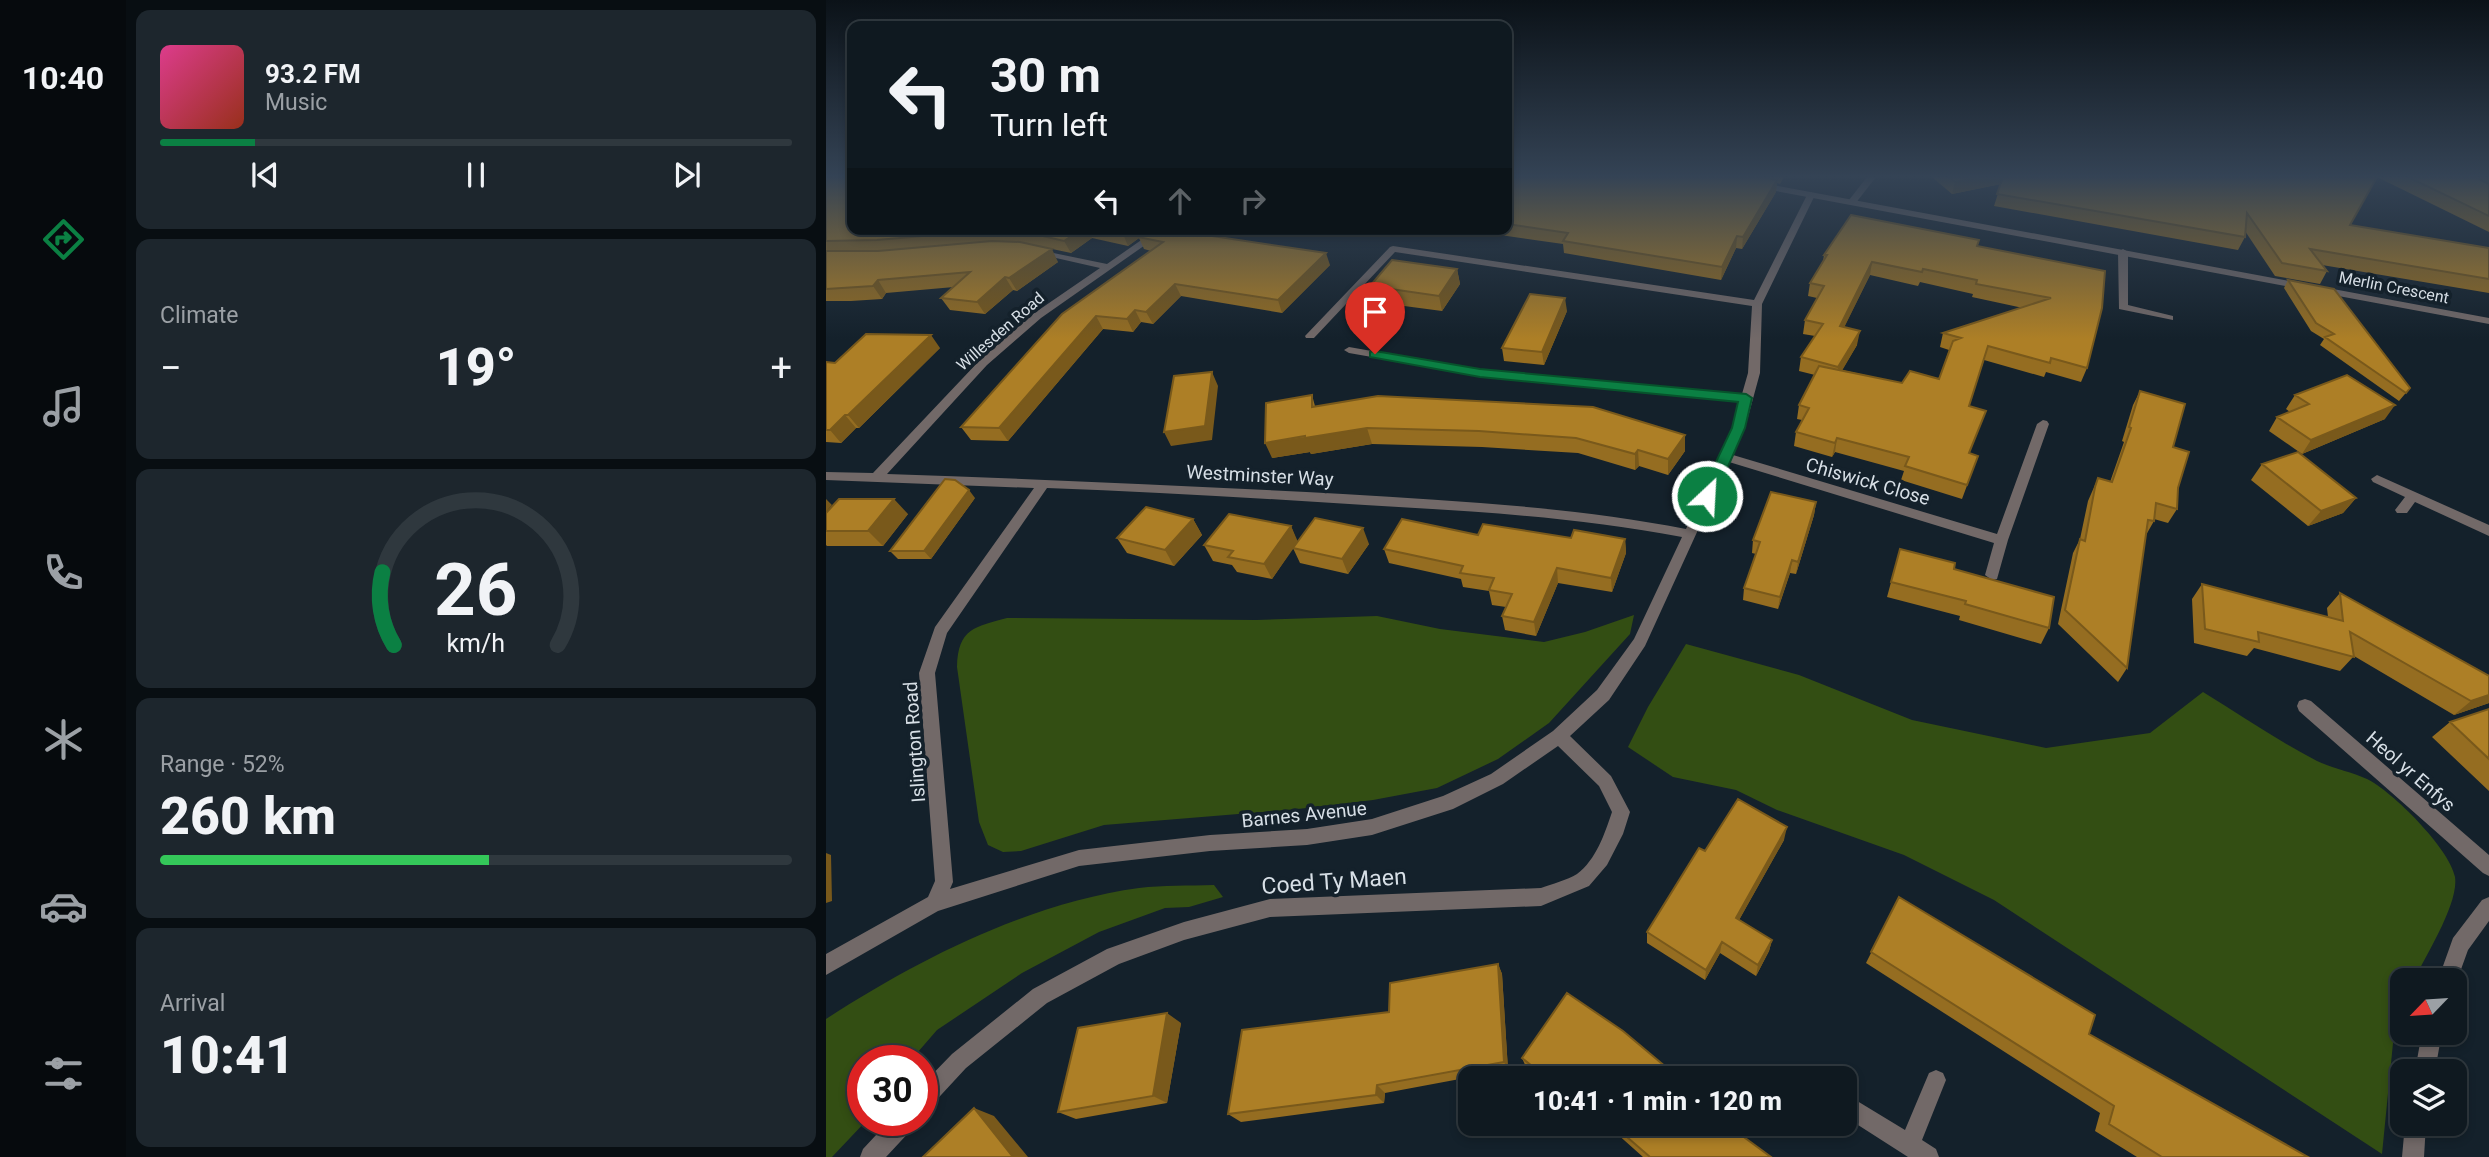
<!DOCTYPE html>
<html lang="en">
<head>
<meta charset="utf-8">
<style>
  body { margin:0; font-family:Roboto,sans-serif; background:#1d262d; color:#f1f3f6; height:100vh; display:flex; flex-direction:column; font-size:26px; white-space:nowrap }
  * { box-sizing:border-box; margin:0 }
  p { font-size:23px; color:#9ba0a5 }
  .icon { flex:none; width:38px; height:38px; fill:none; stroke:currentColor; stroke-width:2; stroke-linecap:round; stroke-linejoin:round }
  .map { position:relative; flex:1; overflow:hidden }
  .sheet { display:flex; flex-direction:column; gap:10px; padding:10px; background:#080e12; width:700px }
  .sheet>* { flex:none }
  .hud { position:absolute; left:21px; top:21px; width:665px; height:214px; border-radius:14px; box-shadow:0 4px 10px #0003,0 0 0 2px #2f383e; background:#0f1920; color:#f1f3f6; overflow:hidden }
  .needle { width:46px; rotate:245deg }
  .controls { position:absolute; left:1564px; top:968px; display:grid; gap:14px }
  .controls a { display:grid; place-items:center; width:77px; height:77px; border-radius:14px; background:#0f1920; box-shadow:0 4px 10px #0003,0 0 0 2px #2f383e; font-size:35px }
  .speed { position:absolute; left:21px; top:1045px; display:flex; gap:14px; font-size:35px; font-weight:700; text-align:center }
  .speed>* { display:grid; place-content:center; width:91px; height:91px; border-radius:50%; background:#0f1920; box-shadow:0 4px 10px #0003,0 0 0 2px #2f383e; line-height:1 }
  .speed .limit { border:10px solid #d22; background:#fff; color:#111 }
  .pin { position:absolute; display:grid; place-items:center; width:60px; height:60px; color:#fff; margin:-72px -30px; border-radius:50% 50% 50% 0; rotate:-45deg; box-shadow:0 0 7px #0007 }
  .pin .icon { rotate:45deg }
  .me { position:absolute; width:77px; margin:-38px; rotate:25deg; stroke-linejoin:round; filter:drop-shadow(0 0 5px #0008) }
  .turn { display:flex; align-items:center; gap:24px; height:147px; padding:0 28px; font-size:32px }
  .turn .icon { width:91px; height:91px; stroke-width:2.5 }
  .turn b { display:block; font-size:49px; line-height:60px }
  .lanes { display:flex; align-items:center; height:66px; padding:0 28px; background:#0003; justify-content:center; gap:35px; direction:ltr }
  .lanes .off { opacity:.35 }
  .big { font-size:52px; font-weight:800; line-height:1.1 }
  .sheet .widget { flex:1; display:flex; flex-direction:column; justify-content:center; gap:10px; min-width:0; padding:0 24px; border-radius:14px; background:#1d262d }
  .sheet .dial { align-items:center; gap:0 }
  .dial svg { height:182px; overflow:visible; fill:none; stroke:#2f383e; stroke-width:7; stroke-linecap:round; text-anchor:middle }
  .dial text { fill:#f1f3f6; stroke:none }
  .song { display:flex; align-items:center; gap:21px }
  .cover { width:84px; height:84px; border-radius:10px; background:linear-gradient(135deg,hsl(330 70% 55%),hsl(10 70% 35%)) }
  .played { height:7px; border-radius:4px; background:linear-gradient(90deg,#0b8043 15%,#2f383e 15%) }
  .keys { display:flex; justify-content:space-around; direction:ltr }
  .heat { display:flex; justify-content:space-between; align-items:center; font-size:38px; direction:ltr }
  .charge { height:10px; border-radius:5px; background:linear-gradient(90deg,#34c759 52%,#2f383e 0) }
  .trip { position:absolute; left:632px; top:1066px; width:399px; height:70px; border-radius:14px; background:#0f1920; box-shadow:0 4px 10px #0003,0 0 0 2px #2f383e; font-weight:800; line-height:70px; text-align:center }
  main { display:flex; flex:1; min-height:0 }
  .tabs { display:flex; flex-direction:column; width:126px; justify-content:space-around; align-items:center; background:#060a0d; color:#9ba0a5 }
  .tabs .icon { width:49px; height:49px }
  .tabs .current { color:#0b8043 }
  .tabs b { font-size:32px; color:#f1f3f6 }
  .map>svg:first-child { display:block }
  .green { fill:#334e13 }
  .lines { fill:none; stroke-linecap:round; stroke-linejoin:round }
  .service { fill:#726968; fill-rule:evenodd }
  .minor { fill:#726968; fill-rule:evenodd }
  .tertiary { fill:#726968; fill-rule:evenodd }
  .wall { fill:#956d21; fill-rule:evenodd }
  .shaded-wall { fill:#79591b }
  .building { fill:#ad7f26; stroke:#79591b; stroke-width:2 }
  .route { fill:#0b8043; stroke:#07532c; stroke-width:2 }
  .labels { text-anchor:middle; stroke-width:7; stroke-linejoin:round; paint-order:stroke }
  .far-street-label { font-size:16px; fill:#d7dfe6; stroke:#14212b }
  .street-label { font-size:19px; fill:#d7dfe6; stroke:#14212b }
  .near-street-label { font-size:23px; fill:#d7dfe6; stroke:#14212b }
</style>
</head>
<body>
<main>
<nav class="tabs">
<b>10:40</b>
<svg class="icon current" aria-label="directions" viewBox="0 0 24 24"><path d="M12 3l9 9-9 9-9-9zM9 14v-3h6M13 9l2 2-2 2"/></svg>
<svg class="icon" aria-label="music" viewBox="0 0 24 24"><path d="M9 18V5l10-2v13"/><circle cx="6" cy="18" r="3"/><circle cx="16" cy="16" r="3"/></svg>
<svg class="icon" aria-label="phone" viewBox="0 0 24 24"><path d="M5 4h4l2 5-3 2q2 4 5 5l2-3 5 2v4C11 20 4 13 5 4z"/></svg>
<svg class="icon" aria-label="climate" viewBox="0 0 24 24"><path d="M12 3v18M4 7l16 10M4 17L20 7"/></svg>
<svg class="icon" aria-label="car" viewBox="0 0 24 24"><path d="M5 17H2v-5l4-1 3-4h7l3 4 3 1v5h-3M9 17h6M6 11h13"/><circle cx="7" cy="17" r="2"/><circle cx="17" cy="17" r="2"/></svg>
<svg class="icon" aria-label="filters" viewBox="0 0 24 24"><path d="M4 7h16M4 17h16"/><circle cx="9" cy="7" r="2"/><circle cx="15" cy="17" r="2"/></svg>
</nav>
<section class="sheet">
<div class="widget">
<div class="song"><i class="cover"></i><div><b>93.2 FM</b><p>Music</p></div></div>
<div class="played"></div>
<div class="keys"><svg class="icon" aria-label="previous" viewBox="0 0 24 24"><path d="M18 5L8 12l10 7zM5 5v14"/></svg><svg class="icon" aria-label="pause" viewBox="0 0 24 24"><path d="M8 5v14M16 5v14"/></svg><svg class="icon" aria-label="next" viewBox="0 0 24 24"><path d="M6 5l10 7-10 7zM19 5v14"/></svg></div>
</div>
<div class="widget"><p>Climate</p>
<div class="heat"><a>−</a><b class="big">19°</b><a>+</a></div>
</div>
<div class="widget dial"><svg viewBox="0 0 100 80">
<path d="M14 69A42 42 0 1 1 86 69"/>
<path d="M14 69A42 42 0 0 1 9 37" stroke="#0b8043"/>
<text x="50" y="56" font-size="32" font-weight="700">26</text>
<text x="50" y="72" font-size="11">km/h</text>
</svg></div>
<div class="widget"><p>Range · 52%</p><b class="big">260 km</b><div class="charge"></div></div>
<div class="widget"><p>Arrival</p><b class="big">10:41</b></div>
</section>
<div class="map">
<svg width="1663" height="1157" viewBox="0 0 1663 1157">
  <rect width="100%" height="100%" fill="#14212b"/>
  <path class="green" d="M808,615L804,634L723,723L672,759L611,788L547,800L472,809L278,825L195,851L177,852L162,845L153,822L131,667C132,628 149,627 181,618L430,620L551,616L614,629L718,642L759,632Z
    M860,644L973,675L1086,720L1220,748L1324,733L1377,692C1415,715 1452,741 1491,761C1508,769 1526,772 1541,779C1566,791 1624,849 1629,877C1633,903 1600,955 1588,980H1577V1005L1569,1023L1556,1154L1168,900L1078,855L951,810L910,790L847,777L802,747L822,707Z
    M388,885L397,897L363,907L339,908L273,932L196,973L111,1030L85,1060H37V1120H41L6,1157H0V1019C92,959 203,903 313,888C337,885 363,886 388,885Z"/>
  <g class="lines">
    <path class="service" d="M1297,249L1302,252V305L1347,316V320L1293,309L1292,252Z"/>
    <path class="minor" d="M1041,177H1050L1029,204H1023V200Z
      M985,192L989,195L936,304L934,373L919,428L907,455L1171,534L1211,424L1217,420L1221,421L1223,424L1182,540L1171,579L1166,580L1159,575L1168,543L903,462L819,646L783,700L744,736L785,776L804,812L797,834L781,865L763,886L715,906L444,917L358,940L293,964L221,1003L140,1068L103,1108L96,1111V1085L126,1054L207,989L281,949L358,922L444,899L715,888C726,884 741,880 751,874C770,860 779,833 786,812L773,786L732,746L677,784L627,809L546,835L481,845L384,851L253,866L112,911L0,975V954L102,897L109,881L93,673L109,627L208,488L0,480V472L47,473L153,361L207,314L274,268L208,253V249L281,264L331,229H342L215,318L161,365L61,474C213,479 365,486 517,494C632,501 747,507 860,529L907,428L915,401L654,376L523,353L518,350L523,347L654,370L916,394L922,373L926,306L569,252L488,338H480L479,336L564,247L567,246L928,300L981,195ZM221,488C327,492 433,498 539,505C645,511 752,517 856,537L808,639L771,690L727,731L665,774L617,796L546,819L481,829L384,835L253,850L124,889L127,882L109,673L121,633Z
      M1551,475L1663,525V536L1589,502L1581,513H1571L1569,510L1579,497L1547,482L1545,479Z
      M1479,699L1485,701L1663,855V876L1657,873L1473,711L1471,706L1473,701Z
      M1663,897V921L1642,950L1629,986V980H1612L1627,938L1656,900Z
      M1596,1032H1616L1609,1071H1589Z
      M1110,1070L1117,1073L1120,1080L1096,1140L1110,1149L1113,1157H1082L1018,1116V1093L1079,1130L1103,1073Z
      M64,1120H90L87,1128L60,1157H34L37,1149Z
      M1579,1124H1600L1598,1157H1576Z"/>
    <path class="tertiary" d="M931,182L1663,318V324L928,187L927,185Z"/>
  </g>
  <path class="wall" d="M0,177L26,229H386L385,236L504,265L456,313L355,296L327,324L315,322L307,332L277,329L182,441L145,440L135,427L325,251L318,249L313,238L302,246L266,238L245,253L198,243L232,262L191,291L187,290L159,314L124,310L115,298L128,287L60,293L56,299L25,301H0Z
    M681,177H958L954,184L951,183L950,192L916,249L910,248L895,280L738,253L737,244L633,229H681Z
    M1106,177H1551L1524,225L1663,248V293L1496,265L1501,271L1494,284L1449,276L1419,231V237L1412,250L1168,206L1175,184L1126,194Z
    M1551,177H1663V232Z
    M1152,246L1279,271L1261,368L1255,382L1220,372L1218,377L1158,360L1143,406L1160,411L1143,453L1152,456L1136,499L1075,480L1078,471L1009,452L1006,457L968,446L970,432L976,420L971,419L973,405L989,375L973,371L975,357L989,336L977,334L979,320L991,298L982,296L984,283L997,261L998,255ZM1044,275L1092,286L1094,282L1147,294L1146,297L1197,308L1117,333L1114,347L1123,350L1113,379L1076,383L1016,370L1031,345L1018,327Z
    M631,269L634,284L616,311L548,302L544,286Z
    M1462,280L1584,388L1573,401L1494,345L1498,339L1485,331L1458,288Z
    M741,311L718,365L678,361L676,348Z
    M114,348L33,428H30L15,443L0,442V362L9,363Z
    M1314,391L1347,447L1352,488L1351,509L1342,523L1328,519V521L1320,535L1301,668L1292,682L1232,624L1247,553L1254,539L1262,501L1272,478L1284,482L1298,442L1296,441L1307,405Z
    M486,395L489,406L859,451L842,475L813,466L809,470L752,453L656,447L546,444L485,454L484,452L446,458Z
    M1469,395L1559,419L1476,454L1443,431L1451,417L1464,412L1460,409Z
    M1436,464L1530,498L1517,513L1482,526L1425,480Z
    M149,498L105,559H72L64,551Z
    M990,502L988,515L970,574L964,573L952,609L917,600L918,588L930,554L926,553L927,540Z
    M0,513L82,514L57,546H1L0,545Z
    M367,519L376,535L348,566L301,553L291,538Z
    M465,526L471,542L543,544L522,574L474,563L467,548L446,579L411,572L406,565L387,561L378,545Z
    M652,535L799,539L800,553L786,592L732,583L710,636L679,630L676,616L680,607L666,605L663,591L637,587L635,579L563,563L558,549Z
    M1074,549L1128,569L1223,628L1215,644L1133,620L1134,616L1061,597Z
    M1376,584L1502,617L1501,608L1514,593L1663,676V703L1628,715L1528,656L1514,671L1428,648L1421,656L1368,643L1366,599Z
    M1663,709V791L1606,737L1624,722Z
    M958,840L913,920L946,940L943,951L930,976L894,953L879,980L821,943V932L879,851Z
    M1073,897L1263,1034L1482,1157H1311L1269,1131L1274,1113L1040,963Z
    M672,964L676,974L682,1070L559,1093L558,1103L415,1122L402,1114L563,1012Z
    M355,1023L341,1103L250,1119L232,1112Z
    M696,1058L853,1078H714L700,1067Z
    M780,1124H900L945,1157H817Z"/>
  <path class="shaded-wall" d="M1154,177H1177L1175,184L1126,194L1129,182Z
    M951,180L950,192L916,249L917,237Z
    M256,229H262L266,238L245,253L238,241Z
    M303,229H326L312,237L313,238L302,246L297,234Z
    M380,229H386L384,247L379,235Z
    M911,236L910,248L895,280L896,267Z
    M226,249L232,262L191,291L183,278Z
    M500,253L504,265L456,313L452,300Z
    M1046,262L1044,275L1012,340L1014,326Z
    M631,269L634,284L616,311L613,296Z
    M179,277L187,290L159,314L151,302Z
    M52,280L60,293L56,299L47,286Z
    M349,284L355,296L327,324L320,312Z
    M739,298L741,311L718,365L716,352Z
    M309,310L315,322L307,332L301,319Z
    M270,316L277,329L182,441L173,428Z
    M1034,331L1031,345L1010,381L1012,367Z
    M105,335L114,348L33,428L22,415Z
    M386,372L392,386L386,440L345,446L338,432Z
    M1569,405L1559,419L1476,454L1485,440Z
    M19,415L30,428L15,443L4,430Z
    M541,428L546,444L485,454L484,452L446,458L439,443Z
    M859,435V451L842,475V459Z
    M1011,438L1009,452L1006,457L1009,443Z
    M812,450L813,466L809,470V454Z
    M143,490L149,498L105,559L98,551Z
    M1530,498L1517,513L1482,526L1495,511Z
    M0,499L6,505L0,512Z
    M68,499L82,514L57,546L42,531Z
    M990,502L988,515L970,574L972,562Z
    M367,519L376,535L348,566L339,550Z
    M465,526L472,542L446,579L438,564Z
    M537,528L543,544L522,574L516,559Z
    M799,539L800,553L786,592L785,578Z
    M966,560L964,573L952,609L954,597Z
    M731,568L732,583L710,636L708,622Z
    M1663,695V703L1628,715L1645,701Z
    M961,827L958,840L908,929L910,918Z
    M0,853L5,855L6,901L0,903Z
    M946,940L943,951L930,976L932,965Z
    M896,942L894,953L879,980L880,970Z
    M672,964L676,974L682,1070L678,1062Z
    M341,1013L355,1023L341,1103L327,1096Z
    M551,1085L559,1093L558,1103L550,1095Z
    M148,1108L168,1116L202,1157H187Z"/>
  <path class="building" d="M0,177H26V229H256L238,241L195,231L166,230L51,240L0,241Z
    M681,177H934L951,180L917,237L911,236L896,267L737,241L742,233L681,224Z
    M1123,177H1154L1129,182Z
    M1177,177H1551L1524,225L1663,248V279L1484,249L1501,271L1456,263L1421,213L1419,237L1171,194Z
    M1582,177H1649L1663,184V216Z
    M1025,215L1153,240L1151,246L1279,271L1276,308L1261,368L1225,358L1224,363L1162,346L1143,406L1160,411L1143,453L1152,456L1141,485L1079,466L1083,457L1011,438L1009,443L970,432L983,408L973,405L993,366L1076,383L1084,371L1113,379L1127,341L1135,338L1117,333L1225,298L1150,284L1151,280L1097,269L1096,272L1046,262L1014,326L1034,331L1012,367L975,357L997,324L979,320L998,286L984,283L1001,255H998Z
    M275,229H303L297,234Z
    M324,229H380L379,235L500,253L452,300L349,284L320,312L309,310L301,319L270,316L173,428L135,427L236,314L337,242L312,237Z
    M166,241L194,242L226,249L183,278L179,277L151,302L115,298L144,272L52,280L47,286L0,289V251H52Z
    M566,260L631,269L613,296L544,286Z
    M1462,280L1508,289L1584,388L1580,393L1499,337L1508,334L1490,323Z
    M704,294L739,298L716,352L676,348Z
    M40,334L105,335L22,415H19L4,430H0V362L9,363Z
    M386,372L379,426L338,432L348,376Z
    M1521,375L1569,405L1485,440L1451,417L1483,404L1469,395Z
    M1314,391L1359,404L1347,447L1363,452L1352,488L1351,509L1330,503L1328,521L1322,520L1301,668L1239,610L1254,539L1259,541L1269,487L1272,478L1286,482L1305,428L1303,427Z
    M486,395V407L552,396L767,407L859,435L842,459L812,450L809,454L750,438L653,431L541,428L479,438V436L439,443L440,403Z
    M1472,452L1530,498L1495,511L1436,464Z
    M119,479L129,480L143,490L98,551H64Z
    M945,492L990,502L972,562L966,560L954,597L918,588L934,542L927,540Z
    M13,499H68L42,531H0V513Z
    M320,507L367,519L339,550L291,538Z
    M403,514L465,526L438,564L402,557L407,551L378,545Z
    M489,518L537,528L516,559L467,548Z
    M576,519L652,535L657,524L745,538L748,530L799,539L785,578L731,568L708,622L676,616L686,594L663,590L668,578L634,573L637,566L558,549Z
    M1074,549L1129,563L1128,569L1228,597L1223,628L1139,604L1140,601L1065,582Z
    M1376,584L1517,621L1514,593L1663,676V695L1645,701L1524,632L1528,657L1432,632L1433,642L1379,629Z
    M1663,709V759L1624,722Z
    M912,799L961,827L910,918L946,940L932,965L896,942L880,970L821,932L873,848L879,851Z
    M1073,897L1269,1015L1263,1034L1482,1157H1336L1283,1124L1288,1106L1045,952Z
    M672,964L678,1062L551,1085L550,1095L402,1114L416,1030L563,1012L564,983Z
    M741,993L797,1031L853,1078H721L696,1058Z
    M341,1013L327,1096L232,1112L252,1028Z
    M148,1108L187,1157H97Z
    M786,1124H900L945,1157H824Z"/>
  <linearGradient id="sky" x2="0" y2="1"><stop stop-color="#0b1218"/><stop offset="0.52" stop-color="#344355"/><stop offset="1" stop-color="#344355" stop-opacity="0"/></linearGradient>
  <rect width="1663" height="339" fill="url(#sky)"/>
  <path class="route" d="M549,351L654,369L920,394L926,398L919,428L889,496L881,501L874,496L906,428L912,402L654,377L544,357V352Z"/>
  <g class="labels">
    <g class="far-street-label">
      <text transform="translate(1568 287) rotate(11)" y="6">Merlin Crescent</text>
      <text transform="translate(174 331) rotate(-41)" y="6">Willesden Road</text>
    </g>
    <g class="street-label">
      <text transform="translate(434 475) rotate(3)" y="7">Westminster Way</text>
      <text transform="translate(1042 481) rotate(16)" y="7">Chiswick Close</text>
      <text transform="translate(88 742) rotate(-94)" y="7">Islington Road</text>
      <text transform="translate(1585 771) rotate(41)" y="7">Heol yr Enfys</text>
      <text transform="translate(478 814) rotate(-6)" y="7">Barnes Avenue</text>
    </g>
    <g class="near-street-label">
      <text transform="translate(508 881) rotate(-4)" y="8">Coed Ty Maen</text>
    </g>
  </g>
</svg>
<div class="controls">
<a><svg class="needle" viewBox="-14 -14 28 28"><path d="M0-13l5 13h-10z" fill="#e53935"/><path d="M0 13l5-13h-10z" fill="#9ba0a5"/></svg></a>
<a><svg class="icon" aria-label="layers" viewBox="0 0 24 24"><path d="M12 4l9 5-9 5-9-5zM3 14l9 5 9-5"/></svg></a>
</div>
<div class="speed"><div class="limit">30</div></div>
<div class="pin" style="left:549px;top:354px;background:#d93025"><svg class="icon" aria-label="arrive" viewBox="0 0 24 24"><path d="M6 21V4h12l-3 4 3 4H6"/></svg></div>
<svg class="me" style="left:881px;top:496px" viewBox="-20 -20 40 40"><circle r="17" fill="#0b8043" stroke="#fff" stroke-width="3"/><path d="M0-11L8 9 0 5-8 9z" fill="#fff"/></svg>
<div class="trip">10:41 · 1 min · 120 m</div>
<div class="hud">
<div class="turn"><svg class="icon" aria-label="left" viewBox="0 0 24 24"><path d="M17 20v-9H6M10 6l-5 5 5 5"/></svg><div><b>30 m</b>Turn left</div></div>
<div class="lanes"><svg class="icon" aria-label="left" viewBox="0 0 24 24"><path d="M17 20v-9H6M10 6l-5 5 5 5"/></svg><svg class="icon off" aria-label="ahead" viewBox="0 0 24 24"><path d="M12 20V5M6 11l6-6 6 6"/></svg><svg class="icon off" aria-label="right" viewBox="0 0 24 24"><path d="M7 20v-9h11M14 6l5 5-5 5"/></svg></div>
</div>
</div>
</main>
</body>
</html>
